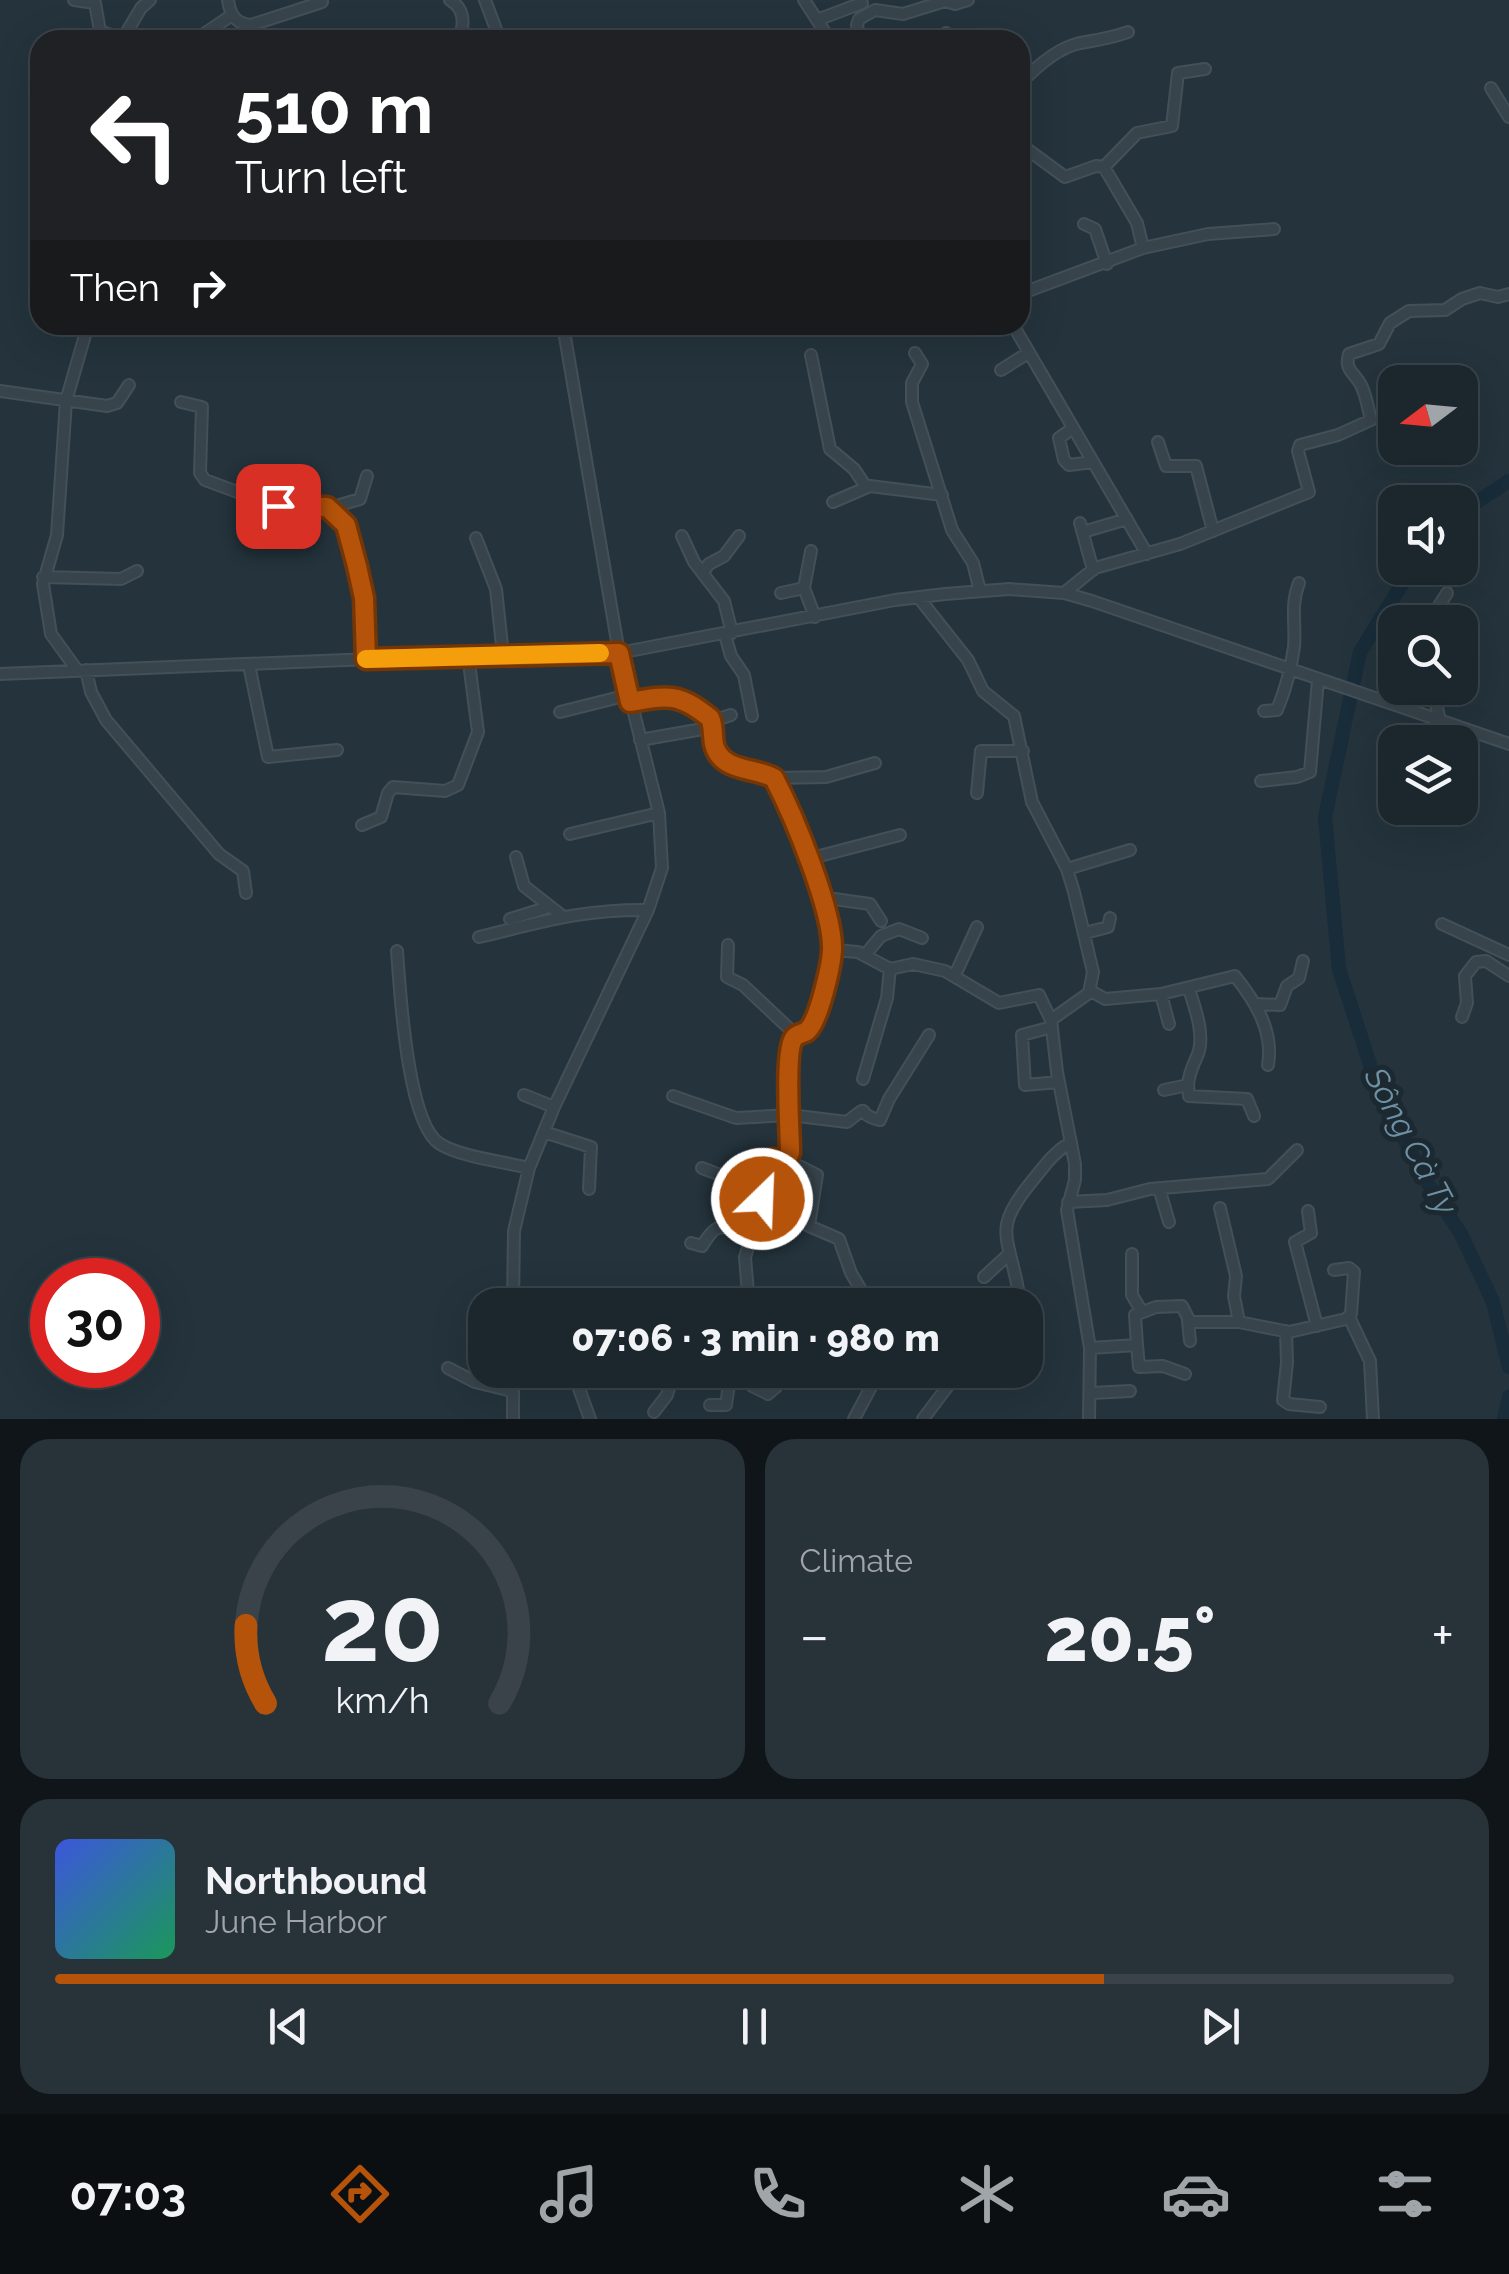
<!DOCTYPE html>
<html lang="en">
<head>
<meta charset="utf-8">
<style>
  body { margin:0; font-family:Raleway,sans-serif; background:#283239; color:#f1f3f6; height:100vh; display:flex; flex-direction:column; font-size:38px; white-space:nowrap }
  * { box-sizing:border-box; margin:0 }
  p { font-size:32px; color:#a0a5aa }
  .icon { flex:none; width:55px; height:55px; fill:none; stroke:currentColor; stroke-width:2; stroke-linecap:round; stroke-linejoin:round }
  .map { position:relative; height:1419px; overflow:hidden }
  .side { display:flex; flex-direction:column; gap:20px; padding:20px; background:#0f1519; flex:1 }
  .side>* { flex:none }
  .guide { position:absolute; left:30px; top:30px; width:1000px; height:305px; border-radius:30px; box-shadow:0 10px 40px #0002,0 0 0 2px #394349; background:#202124; color:#fff; overflow:hidden }
  .needle { width:65px; rotate:254deg }
  .controls { position:absolute; left:1378px; top:365px; display:grid; gap:20px }
  .controls a { display:grid; place-items:center; width:100px; height:100px; border-radius:20px; background:#1b262d; box-shadow:0 10px 40px #0002,0 0 0 2px #394349; font-size:50px }
  .speed { position:absolute; left:30px; top:1258px; display:flex; gap:20px; font-size:50px; font-weight:700; text-align:center }
  .speed>* { display:grid; place-content:center; width:130px; height:130px; border-radius:50%; background:#1b262d; box-shadow:0 10px 40px #0002,0 0 0 2px #394349; line-height:1 }
  .speed .limit { border:15px solid #d22; background:#fff; color:#111 }
  .pin { position:absolute; display:grid; place-items:center; width:85px; height:85px; color:#fff; margin:-42px; border-radius:20px; box-shadow:0 5px 15px #0006 }
  .me { position:absolute; width:110px; margin:-55px; rotate:24deg; stroke-linejoin:round; filter:drop-shadow(0 0 8px #0008) }
  .turn { display:flex; align-items:center; gap:35px; height:210px; padding:0 40px; font-size:45px }
  .turn .icon { width:130px; height:130px; stroke-width:2.5 }
  .turn b { display:block; font-size:70px; line-height:85px }
  .then { display:flex; align-items:center; height:95px; padding:0 40px; background:#0003; gap:20px; font-size:38px }
  .big { font-size:75px; font-weight:800; line-height:1.1 }
  .side .card { flex:1; display:flex; flex-direction:column; justify-content:center; gap:15px; min-width:0; padding:0 35px; border-radius:30px; background:#283239 }
  .side .dial { align-items:center; gap:0 }
  .dial svg { height:260px; overflow:visible; fill:none; stroke:#394349; stroke-width:7; stroke-linecap:round; text-anchor:middle }
  .dial text { fill:#f1f3f6; stroke:none }
  .song { display:flex; align-items:center; gap:30px }
  .cover { width:120px; height:120px; border-radius:15px; background:linear-gradient(135deg,hsl(230 70% 55%),hsl(150 70% 35%)) }
  .played { height:10px; border-radius:5px; background:linear-gradient(90deg,#b45309 75%,#394349 75%) }
  .keys { display:flex; justify-content:space-around; direction:ltr }
  .heat { display:flex; justify-content:space-between; align-items:center; font-size:55px; direction:ltr }
  .side .tiles { flex:1; display:grid; gap:20px; grid-template-columns:1fr 1fr }
  .card:last-child { grid-column:span 2 }
  .trip { position:absolute; left:468px; top:1288px; width:575px; height:100px; border-radius:30px; background:#1b262d; box-shadow:0 10px 40px #0002,0 0 0 2px #394349; font-weight:800; line-height:100px; text-align:center }
  .menu { display:flex; height:160px; justify-content:space-around; align-items:center; background:#0b0f12; color:#a0a5aa }
  .menu .icon { width:70px; height:70px }
  .menu .on { color:#b45309 }
  .menu b { font-size:45px; color:#f1f3f6 }
  .map>svg:first-child { display:block }
  .lines { fill:none; stroke-linecap:round; stroke-linejoin:round }
  .river { stroke:#182c39; stroke-width:14 }
  .minor-casing { stroke:#445058; stroke-width:14 }
  .minor { stroke:#38444c; stroke-width:10 }
  .route-casing { stroke:#753606; stroke-width:25 }
  .route { stroke:#b45309; stroke-width:18 }
  .slow { stroke:#f59e0b; stroke-width:18 }
  .labels { text-anchor:middle; stroke-width:10; stroke-linejoin:round; paint-order:stroke }
  .water-label { font-size:32px; font-style:italic; fill:#6e91a5; stroke:#1d2931 }
</style>
</head>
<body>
<div class="map">
<svg width="1509" height="1419" viewBox="0 0 1509 1419">
  <rect width="100%" height="100%" fill="#24333c"/>
  <g class="lines">
    <path class="river" d="M1460,513L1509,481
      M1412,568L1360,652L1325,817L1339,969L1379,1092L1427,1182L1461,1234L1493,1302L1509,1367
      M1504,1419L1509,1397"/>
    <defs>
      <path id="minor" d="M74,0L95,3L100,31L122,39
        M228,0C230,15 236,24 251,25L322,2
        M450,0C465,9 465,25 458,40
        M485,0L500,40
        M804,0L830,40
        M817,20L862,3
        M946,33L950,40
        M204,34L232,15
        M122,40L141,8L150,0
        M860,40L857,25L859,19L875,10L903,14L945,1L955,4L968,0
        M1020,84C1035,68 1057,48 1080,43C1097,40 1112,38 1128,32
        M1491,88L1509,117
        M1020,144L1065,177L1096,166L1104,167L1137,223L1143,248
        M1104,167L1137,133L1172,126L1178,73L1205,69
        M1084,224L1095,229L1107,264
        M1020,294L1143,248L1208,234L1274,229
        M1013,325L1147,554
        M468,327L471,325
        M915,353L922,364L912,383V402L952,530L973,563L980,591
        M811,355L830,449L854,469L866,487
        M1001,370L1028,353
        M0,391L107,406L117,403L129,385
        M181,402L202,407L200,473L205,480L278,507H327C367,538 363,613 366,659
        M1073,428L1059,438L1064,460L1069,465L1093,462
        M1158,442L1166,466H1196L1213,531
        M833,502L870,486L942,495
        M330,508L360,499L367,476
        M1080,523L1093,570
        M1083,532L1127,519
        M682,536L694,562L724,601L732,633
        M476,538L496,589L503,655
        M811,551L804,588L815,617
        M703,572L709,564L724,556L739,536
        M43,577L121,579L137,571
        M781,593L804,588
        M1064,593L1095,568L1180,544L1309,492L1298,451L1300,445L1338,435L1371,420C1368,408 1366,395 1361,385C1354,372 1344,370 1349,354L1379,344L1390,323L1409,311L1445,310L1462,299L1480,293L1498,297L1509,294
        M919,598L968,660L983,691L1014,716L1032,802L1067,869L1074,892L1093,972L1089,993L1051,1020L1057,1072L1075,1164V1180L1067,1210L1090,1348L1089,1419
        M1429,622L1447,593
        M725,635L731,656L744,675L752,716
        M249,665L268,757L337,750
        M77,670L51,634L43,584L57,535L66,401L88,325
        M86,670L91,692L106,720L219,854L243,871L246,893
        M0,674L468,655L619,653L895,600L945,594L1009,589L1064,593L1092,601L1509,744
        M1432,688L1440,720
        M630,703C669,695 678,693 711,718C715,729 711,741 716,751C726,773 757,768 774,778C793,815 834,911 832,951C831,966 819,1021 807,1031C803,1035 799,1033 794,1038C784,1051 790,1132 790,1152L787,1160L773,1159L767,1164L758,1216L745,1257L749,1305
        M1264,711L1277,710C1285,691 1291,669 1294,647C1296,624 1290,606 1299,583
        M560,712L628,695
        M712,721L731,715
        M640,740L714,727
        M1429,742V733L1438,720
        M774,778L826,777L875,763
        M1261,781L1297,777L1310,772L1318,680
        M977,793L981,751H1023
        M362,825L381,817L388,793L393,787L445,791L458,785L478,732L468,655
        M570,834L659,813
        M516,857L524,886L561,915
        M808,859L900,835
        M1067,869L1130,850
        M820,897L870,904L881,921
        M510,919L549,907
        M1442,924L1509,955
        M1085,933L1108,927L1110,918
        M479,937C542,922 583,909 648,910
        M728,945L727,977L743,985L797,1036
        M832,950L858,952L890,969L913,964L945,971L999,1003L1039,995L1051,1020
        M397,951C400,990 407,1124 440,1144C461,1157 505,1162 529,1168
        M865,955L881,936L899,929L922,938
        M955,975L977,927
        M1091,991L1105,999L1161,994L1235,976C1255,1001 1274,1031 1268,1065
        M1161,994L1169,1024
        M1255,1004L1280,1005L1287,986L1299,978L1303,961
        M1462,1017L1467,1003L1465,976L1476,962L1486,961L1509,976
        M1052,1027L1022,1035L1025,1085L1059,1082
        M863,1079L887,998L890,969
        M1188,1085L1189,1096L1247,1099L1254,1116
        M1164,1090L1188,1085C1189,1072 1193,1066 1198,1054C1205,1035 1195,1008 1189,989
        M524,1095L554,1107
        M673,1096L736,1118L790,1115L847,1122C874,1101 853,1115 880,1120L889,1099L929,1035
        M544,1132L591,1147L589,1189
        M787,1160L817,1175L809,1226L839,1239L851,1273L870,1305
        M702,1168L736,1181L763,1185
        M1159,1188L1169,1222
        M1068,1202L1107,1200L1150,1189L1268,1179L1297,1150
        M1220,1208L1236,1276L1234,1296L1239,1322
        M1308,1211L1311,1233L1295,1242L1317,1326
        M691,1243L702,1246C719,1218 721,1228 751,1233
        M1132,1254V1295L1142,1312
        M984,1277L1008,1255
        M513,1305L514,1231L529,1168L554,1107L648,910L662,868L659,813L619,653L563,325
        M1009,1305L1018,1289C1008,1234 992,1229 1033,1180C1046,1164 1053,1153 1071,1142
        M1349,1317L1370,1361L1373,1419
        M1188,1321L1190,1341
        M1286,1331L1287,1363L1283,1400L1289,1404L1320,1407
        M1137,1345L1139,1367L1163,1366L1185,1374
        M1090,1348L1137,1345L1135,1315L1156,1307L1182,1306L1190,1322H1239L1289,1332L1346,1319L1351,1314L1354,1272L1349,1268L1334,1270
        M448,1368L475,1382L512,1391
        M513,1370V1419
        M747,1370L752,1386L768,1394L776,1387L780,1370
        M1092,1393L1130,1391
        M710,1405H726L731,1370
        M654,1412L667,1395L674,1370
        M590,1419L577,1383L594,1370
        M854,1419L871,1387L870,1379L860,1370
        M923,1419L960,1370"/>
    </defs>
    <use href="#minor" class="minor-casing"/>
    <use href="#minor" class="minor"/>
  </g>
  <g class="lines">
    <defs>
      <path id="route" d="M278,506L327,507L346,525L357,566L364,598L366,659L619,653L630,702C669,695 679,693 710,718C715,729 711,741 716,750C726,772 757,768 774,778C793,814 834,912 832,951C831,966 819,1021 807,1031C803,1034 798,1033 794,1038C784,1051 790,1132 790,1152L787,1160L773,1159L766,1164L762,1199"/>
    </defs>
    <use href="#route" class="route-casing"/>
    <use href="#route" class="route"/>
    <path class="slow" d="M366,659L600,653"/>
  </g>
  <g class="labels">
    <g class="water-label">
      <text transform="translate(1411 1141) rotate(62)" y="11">Sông Cà Ty</text>
    </g>
  </g>
</svg>
<div class="controls">
<a><svg class="needle" viewBox="-14 -14 28 28"><path d="M0-13l5 13h-10z" fill="#e53935"/><path d="M0 13l5-13h-10z" fill="#a0a5aa"/></svg></a>
<a><svg class="icon" aria-label="sound" viewBox="0 0 24 24"><path d="M4 9h4l5-4v14l-5-4H4zM17 9q2 3 0 6"/></svg></a>
<a><svg class="icon" aria-label="search" viewBox="0 0 24 24"><circle cx="10" cy="10" r="6"/><path d="M15 15l6 6"/></svg></a>
<a><svg class="icon" aria-label="layers" viewBox="0 0 24 24"><path d="M12 4l9 5-9 5-9-5zM3 14l9 5 9-5"/></svg></a>
</div>
<div class="speed"><div class="limit">30</div></div>
<div class="pin" style="left:278px;top:506px;background:#d93025"><svg class="icon" aria-label="arrive" viewBox="0 0 24 24"><path d="M6 21V4h12l-3 4 3 4H6"/></svg></div>
<svg class="me" style="left:762px;top:1199px" viewBox="-20 -20 40 40"><circle r="17" fill="#b45309" stroke="#fff" stroke-width="3"/><path d="M0-11L8 9 0 5-8 9z" fill="#fff"/></svg>
<div class="trip">07:06 · 3 min · 980 m</div>
<div class="guide">
<div class="turn"><svg class="icon" aria-label="left" viewBox="0 0 24 24"><path d="M17 20v-9H6M10 6l-5 5 5 5"/></svg><div><b>510 m</b>Turn left</div></div>
<div class="then">Then<svg class="icon" aria-label="right" viewBox="0 0 24 24"><path d="M7 20v-9h11M14 6l5 5-5 5"/></svg></div>
</div>
</div>
<section class="side">
<div class="tiles">
<div class="card dial"><svg viewBox="0 0 100 80">
<path d="M14 69A42 42 0 1 1 86 69"/>
<path d="M14 69A42 42 0 0 1 8 45" stroke="#b45309"/>
<text x="50" y="56" font-size="32" font-weight="700">20</text>
<text x="50" y="72" font-size="11">km/h</text>
</svg></div>
<div class="card"><p>Climate</p>
<div class="heat"><a>−</a><b class="big">20.5°</b><a>+</a></div>
</div>
<div class="card">
<div class="song"><i class="cover"></i><div><b>Northbound</b><p>June Harbor</p></div></div>
<div class="played"></div>
<div class="keys"><svg class="icon" aria-label="previous" viewBox="0 0 24 24"><path d="M18 5L8 12l10 7zM5 5v14"/></svg><svg class="icon" aria-label="pause" viewBox="0 0 24 24"><path d="M8 5v14M16 5v14"/></svg><svg class="icon" aria-label="next" viewBox="0 0 24 24"><path d="M6 5l10 7-10 7zM19 5v14"/></svg></div>
</div>
</div>
</section>
<nav class="menu">
<b>07:03</b>
<svg class="icon on" aria-label="directions" viewBox="0 0 24 24"><path d="M12 3l9 9-9 9-9-9zM9 14v-3h6M13 9l2 2-2 2"/></svg>
<svg class="icon" aria-label="music" viewBox="0 0 24 24"><path d="M9 18V5l10-2v13"/><circle cx="6" cy="18" r="3"/><circle cx="16" cy="16" r="3"/></svg>
<svg class="icon" aria-label="phone" viewBox="0 0 24 24"><path d="M5 4h4l2 5-3 2q2 4 5 5l2-3 5 2v4C11 20 4 13 5 4z"/></svg>
<svg class="icon" aria-label="climate" viewBox="0 0 24 24"><path d="M12 3v18M4 7l16 10M4 17L20 7"/></svg>
<svg class="icon" aria-label="car" viewBox="0 0 24 24"><path d="M5 17H2v-5l4-1 3-4h7l3 4 3 1v5h-3M9 17h6M6 11h13"/><circle cx="7" cy="17" r="2"/><circle cx="17" cy="17" r="2"/></svg>
<svg class="icon" aria-label="filters" viewBox="0 0 24 24"><path d="M4 7h16M4 17h16"/><circle cx="9" cy="7" r="2"/><circle cx="15" cy="17" r="2"/></svg>
</nav>
</body>
</html>
